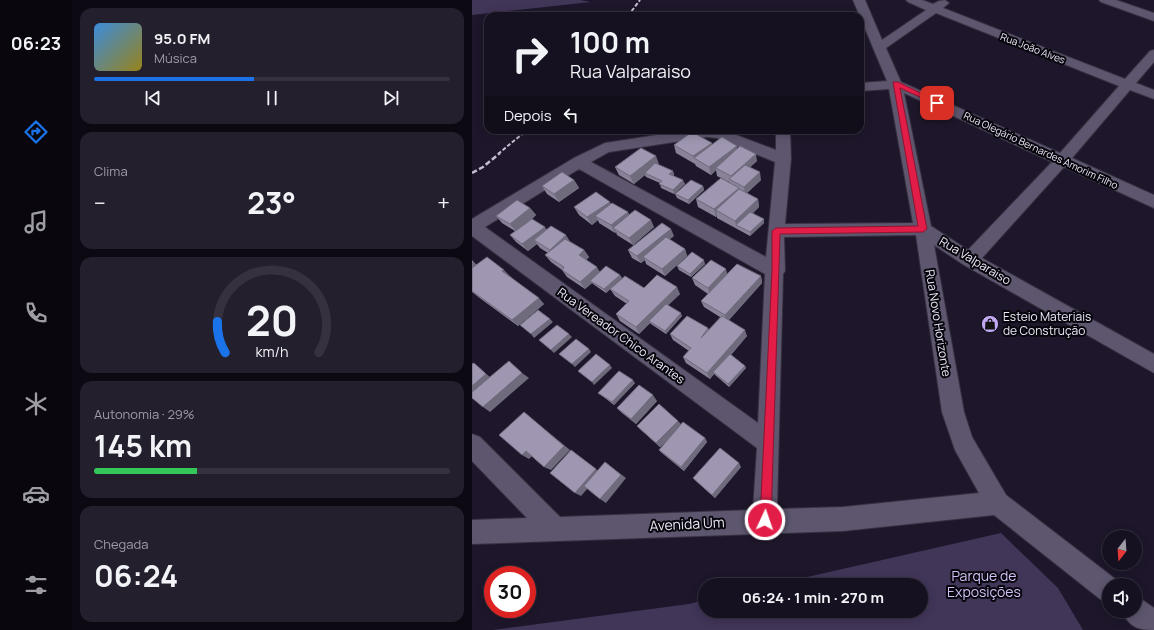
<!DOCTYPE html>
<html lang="pt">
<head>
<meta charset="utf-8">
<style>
  body { margin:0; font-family:Manrope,sans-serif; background:#231f2d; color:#f1f3f6; height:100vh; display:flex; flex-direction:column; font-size:15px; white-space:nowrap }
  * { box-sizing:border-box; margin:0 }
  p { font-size:13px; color:#9e9da5 }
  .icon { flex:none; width:22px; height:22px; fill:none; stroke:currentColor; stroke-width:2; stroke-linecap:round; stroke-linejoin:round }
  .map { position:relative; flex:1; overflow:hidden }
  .drawer { display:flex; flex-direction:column; gap:8px; padding:8px; background:#0c0912; width:400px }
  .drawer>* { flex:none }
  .hud { position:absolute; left:12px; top:12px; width:380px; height:122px; border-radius:12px; box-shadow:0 2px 10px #0003,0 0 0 1px #35313e; background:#161120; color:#f1f3f6; overflow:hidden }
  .needle { width:26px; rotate:197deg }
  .controls { position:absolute; left:630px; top:530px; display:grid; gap:8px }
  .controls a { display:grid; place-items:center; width:40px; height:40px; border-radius:50%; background:#161120; box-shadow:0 2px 10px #0003,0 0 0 1px #35313e; font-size:20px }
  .speed { position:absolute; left:12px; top:566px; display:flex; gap:8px; font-size:20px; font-weight:700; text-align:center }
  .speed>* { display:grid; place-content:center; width:52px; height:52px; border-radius:50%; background:#161120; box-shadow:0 2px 10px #0003,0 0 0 1px #35313e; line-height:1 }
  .speed .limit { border:6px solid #d22; background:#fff; color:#111 }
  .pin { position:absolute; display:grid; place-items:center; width:34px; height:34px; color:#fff; margin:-17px; border-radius:8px; box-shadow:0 2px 6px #0006 }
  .me { position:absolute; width:44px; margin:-22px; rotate:3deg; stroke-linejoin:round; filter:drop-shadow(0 0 3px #0008) }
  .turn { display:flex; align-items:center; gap:14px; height:84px; padding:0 20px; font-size:18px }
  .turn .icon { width:52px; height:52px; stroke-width:2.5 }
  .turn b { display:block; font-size:28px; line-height:34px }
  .then { display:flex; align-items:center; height:38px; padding:0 20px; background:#0003; gap:8px; font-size:15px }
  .big { font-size:30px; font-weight:700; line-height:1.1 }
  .drawer .tile { flex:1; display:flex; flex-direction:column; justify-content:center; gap:6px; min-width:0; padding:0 14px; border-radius:12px; background:#231f2d }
  .drawer .dial { align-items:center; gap:0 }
  .dial svg { height:104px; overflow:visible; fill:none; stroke:#35313e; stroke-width:7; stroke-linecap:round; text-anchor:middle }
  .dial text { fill:#f1f3f6; stroke:none }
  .song { display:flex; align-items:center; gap:12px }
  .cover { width:48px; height:48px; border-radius:6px; background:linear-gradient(135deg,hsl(210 70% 55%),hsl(50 70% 35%)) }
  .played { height:4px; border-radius:2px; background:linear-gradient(90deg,#1a73e8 45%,#35313e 45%) }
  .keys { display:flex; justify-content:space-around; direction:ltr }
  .heat { display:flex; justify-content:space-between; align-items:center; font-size:22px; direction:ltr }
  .charge { height:6px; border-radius:3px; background:linear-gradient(90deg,#34c759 29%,#35313e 0) }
  .trip { position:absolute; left:226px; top:578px; width:230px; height:40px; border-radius:20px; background:#161120; box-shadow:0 2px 10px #0003,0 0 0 1px #35313e; font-weight:700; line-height:40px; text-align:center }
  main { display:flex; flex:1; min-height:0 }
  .tabs { display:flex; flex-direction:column; width:72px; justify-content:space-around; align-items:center; background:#09070d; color:#9e9da5 }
  .tabs .icon { width:28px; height:28px }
  .tabs .current { color:#1a73e8 }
  .tabs b { font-size:18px; color:#f1f3f6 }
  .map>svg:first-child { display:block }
  .green { fill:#413558 }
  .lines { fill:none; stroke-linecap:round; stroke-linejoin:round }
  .minor-casing { stroke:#363140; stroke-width:2 }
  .minor { fill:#5d566e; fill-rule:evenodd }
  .rail-far1 { stroke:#c3becd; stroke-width:2; stroke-dasharray:4 2; stroke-linecap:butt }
  .rail { stroke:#c3becd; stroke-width:2.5; stroke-dasharray:5.5 2.5; stroke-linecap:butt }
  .wall { fill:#898298 }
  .shaded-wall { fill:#6f6a7c }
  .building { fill:#9f97b1; stroke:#6f6a7c }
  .route { fill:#e11d48; stroke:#92132f }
  .labels { text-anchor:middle; stroke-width:4; stroke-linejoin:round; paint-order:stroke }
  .far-street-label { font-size:10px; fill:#ece8f6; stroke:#07050c }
  .street-label { font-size:12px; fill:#ece8f6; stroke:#07050c }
  .poi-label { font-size:12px; fill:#ece8f6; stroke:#07050c; text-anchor:start }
  .near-street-label { font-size:14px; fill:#ece8f6; stroke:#07050c }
  .near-park-label { font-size:14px; fill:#d2c1f7; stroke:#07050c }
</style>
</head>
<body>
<main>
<nav class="tabs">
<b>06:23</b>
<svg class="icon current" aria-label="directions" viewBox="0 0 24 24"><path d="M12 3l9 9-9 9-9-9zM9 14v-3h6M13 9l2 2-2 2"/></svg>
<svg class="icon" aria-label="music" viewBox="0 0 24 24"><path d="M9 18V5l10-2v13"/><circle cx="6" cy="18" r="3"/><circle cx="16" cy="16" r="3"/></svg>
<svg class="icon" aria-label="phone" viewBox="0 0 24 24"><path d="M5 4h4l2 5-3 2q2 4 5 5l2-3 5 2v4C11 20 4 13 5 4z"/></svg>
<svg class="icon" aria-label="climate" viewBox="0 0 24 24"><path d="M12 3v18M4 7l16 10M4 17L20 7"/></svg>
<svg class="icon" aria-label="car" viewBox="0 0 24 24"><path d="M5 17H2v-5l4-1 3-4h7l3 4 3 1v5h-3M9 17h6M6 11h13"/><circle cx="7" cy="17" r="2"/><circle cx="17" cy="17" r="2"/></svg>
<svg class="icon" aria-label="filters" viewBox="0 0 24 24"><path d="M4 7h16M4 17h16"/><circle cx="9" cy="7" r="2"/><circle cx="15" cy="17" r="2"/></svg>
</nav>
<section class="drawer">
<div class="tile">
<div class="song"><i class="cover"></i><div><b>95.0 FM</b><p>Música</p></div></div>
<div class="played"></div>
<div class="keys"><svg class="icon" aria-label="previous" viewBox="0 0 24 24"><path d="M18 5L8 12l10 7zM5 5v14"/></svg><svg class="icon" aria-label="pause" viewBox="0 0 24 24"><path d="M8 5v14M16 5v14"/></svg><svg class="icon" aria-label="next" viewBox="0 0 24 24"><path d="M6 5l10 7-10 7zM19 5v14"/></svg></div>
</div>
<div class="tile"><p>Clima</p>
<div class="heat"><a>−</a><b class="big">23°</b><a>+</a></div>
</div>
<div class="tile dial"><svg viewBox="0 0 100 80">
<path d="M14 69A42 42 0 1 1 86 69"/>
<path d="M14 69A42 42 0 0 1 8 45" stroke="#1a73e8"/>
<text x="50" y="56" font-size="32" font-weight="700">20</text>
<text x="50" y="72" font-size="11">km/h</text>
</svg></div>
<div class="tile"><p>Autonomia · 29%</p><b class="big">145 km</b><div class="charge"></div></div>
<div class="tile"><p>Chegada</p><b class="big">06:24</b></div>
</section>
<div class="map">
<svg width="682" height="630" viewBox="0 0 682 630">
  <rect width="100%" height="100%" fill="#1e172b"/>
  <path class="green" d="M0,0H108L119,2L0,15Z
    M529,533L586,588L611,630H21L217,604L233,600V611H449V585H300Z"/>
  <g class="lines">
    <defs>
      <path id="minor" d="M381,0H393L410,40L454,10L436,2L434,0H450L461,4L467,1L473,0L477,3L471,8L653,79L678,51L682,50V62L664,83L682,90V99L658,90L600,158L682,195V208L592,167L510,258L682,354V373L492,265L462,245L492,412L500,437L534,495L646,581L648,585H637V603L628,599L522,515L371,531L0,544V520L55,518L0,461V434L8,437L88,517L281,510L285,448L0,236V219L102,158L133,143L217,130H251L304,150V130H318L319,159L313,224L441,223L417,89L388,91V83L415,81ZM464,13L647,86L588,153L429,82L414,48ZM432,93L580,162L496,250L459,226ZM235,137L245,138L303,162L294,257L119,162L137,152ZM107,169L293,274L286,423L13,227ZM444,235L470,412L483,450L507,493L371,507L305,509L311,274L313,271L312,237Z
        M627,0H644L682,13V21L629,2Z
        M663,597L672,601L682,608V630C666,630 657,627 650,611H663Z"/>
    </defs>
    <use href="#minor" class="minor-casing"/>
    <use href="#minor" class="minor"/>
    <path class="rail-far1" d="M156,16L168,0
      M26,154L55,130"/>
    <path class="rail" d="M0,173L11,167L28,153"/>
  </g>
  <path class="wall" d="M240,144L265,149L285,161L278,167L289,180L275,193L286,199L287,207L281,213L292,223L278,236L245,218V216L244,217L226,207L224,199L257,183V182L245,176L244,170L239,175L224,166L223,164L204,153L202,145Z
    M187,164L186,165L201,171L202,175L201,176L213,184L202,194L189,188L188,183L174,177L173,175L162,184L147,175L143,167Z
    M102,180L107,188L87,202L75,194L70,186Z
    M231,186L232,190L217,204L205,198L203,194Z
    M139,204L156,212L157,215L182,227L161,245L145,235L144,232L143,233L127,223L126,220L120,225L107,215L102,207Z
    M58,208L64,215L60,219L75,230L99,242L112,250L117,257L114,260L128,272L148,275L150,278L134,293L121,284L120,283L113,289L95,277L90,270L79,262L73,255L76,253L68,248L65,244L56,251L44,242L38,235L43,231L30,223L24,216Z
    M202,236L197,239L213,249L215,256L193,276L174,264L173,260L169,263L160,258L156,250Z
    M0,260L4,265L39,277L72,304L46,326L9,299L0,292Z
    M233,264L219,277L207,270L205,266Z
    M255,274L289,276L290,283L257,320L275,336L259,355L273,366L274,368L257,387L242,374L238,379L214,363L211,357L217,351L201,340L198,334L236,328L237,330L248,317L232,307L229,301L236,294L223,285L220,278Z
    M172,288L208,294L196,305L210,316L194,334L179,324L178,323L167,334L148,321L144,314L155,304L143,296L138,289Z
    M163,383L142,405L129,395L126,393Z
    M185,401L164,424L150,413L145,408Z
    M209,425L233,438L235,442L212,471L191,454L187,450L199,437L188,447L169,430L165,426Z
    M269,467L243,498L225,482L221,478Z"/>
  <path class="shaded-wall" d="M240,143L242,151L222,158L221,156Z
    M265,146L266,154L244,168V170L239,175L237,167Z
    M284,154L285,161L262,182L260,181L259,176Z
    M184,156L187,164L174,174L173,173V175L162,184L158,176Z
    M201,171L202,175L199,178L197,174Z
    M288,172L289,180L273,195L272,187Z
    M102,180L107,188L87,202L82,194Z
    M211,180L213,184L202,194L201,190Z
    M231,186L232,190L217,204L216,200Z
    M267,188L268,195L244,210L245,216L244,217L242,209Z
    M286,199L287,207L267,226L264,225L263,221Z
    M138,202L141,209L123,216L126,220L120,225L115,217Z
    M58,208L64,215L44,231L38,224Z
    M156,212L159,219L141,228L144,232L143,233L139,225Z
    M292,219V223L278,236V232Z
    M179,220L182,227L161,245L157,238Z
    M73,227L78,235L62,240L65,244L56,251L50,244Z
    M199,229L202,236L174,259L171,257L173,260L169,263L165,256Z
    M94,235L99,243L83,257L78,250Z
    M213,249L215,256L193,276L190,269Z
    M112,250L117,257L111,262L107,255Z
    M232,260L233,264L219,277L218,274Z
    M2,262L8,269L0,275V263Z
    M125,267L129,274L118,281L120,283L113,289L108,282Z
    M254,269L256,276L238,295L236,288Z
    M32,270L39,277L36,278L30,271Z
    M148,275L150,278L134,293L132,289Z
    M289,276L290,283L255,322L253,315Z
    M205,287L208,294L179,322L177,321L178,323L167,334L164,327Z
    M67,298L72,304L46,326L40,320Z
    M209,313L210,316L194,334L193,331Z
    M78,319L81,322L62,338L59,334Z
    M273,330L275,336L242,373L241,372L242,374L238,379L235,373Z
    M97,334L100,337L82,353L79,350Z
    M117,349L119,352L103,367L100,364Z
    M138,365L140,368L122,385L120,382Z
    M5,366L18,377L0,392V386Z
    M273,366L274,368L257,387L256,384Z
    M50,373L57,378L18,412L11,407Z
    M161,380L163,383L142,405L140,402Z
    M181,395L185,401L164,424L159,419Z
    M52,412L58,417L98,450L79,470L72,467Z
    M206,421L210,425L188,447L184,443Z
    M233,438L235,442L212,471L209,467Z
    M99,450L129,473L109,496L103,493Z
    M54,451L61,455L57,459L50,455Z
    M133,462L154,478L134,503L128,499Z
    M267,463L269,467L243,498L240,495Z"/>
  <path class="building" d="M220,132L240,143L221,156L202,145Z
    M250,137L265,146L237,167L222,158Z
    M268,146L284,154L259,176L244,168Z
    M169,148L184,156L158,176L143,167Z
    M183,163L201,171L197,174L211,180L201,190L187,184L190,181L173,173Z
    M273,165L288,172L272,187L257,179Z
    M90,172L102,180L82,194L70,186Z
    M249,178L267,188L242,209L224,199Z
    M219,180L231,186L216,200L203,194Z
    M267,189L286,199L263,221L244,210Z
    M124,192L138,202L115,217L102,207Z
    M45,200L58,208L38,224L24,216Z
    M140,203L156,212L139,225L123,216Z
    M163,210L179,220L157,238L141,228Z
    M278,212L292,219L278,232L264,225Z
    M60,219L73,227L50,244L38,235Z
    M190,223L199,229L165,256L156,250Z
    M79,226L94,235L78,250L62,240Z
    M194,237L213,249L190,269L171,257Z
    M93,239L112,250L107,255L125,267L108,282L90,270L92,267L73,255Z
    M220,252L232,260L218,274L205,266Z
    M15,257L32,270L30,271L67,298L40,320L0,291V268Z
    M239,260L254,269L236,288L220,278Z
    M265,264L289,276L253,315L229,301Z
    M134,266L148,275L132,289L118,281Z
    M185,275L205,287L164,327L144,314L157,301L138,289L153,276L172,288Z
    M194,304L209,313L193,331L177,321Z
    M66,310L78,319L59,334L48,325Z
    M215,316L236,328L229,338L250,316L273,330L235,373L211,357L219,348L198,334Z
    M85,325L97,334L79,350L67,340Z
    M104,339L117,349L100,364L87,354Z
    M124,354L138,365L120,382L106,371Z
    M258,354L273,366L256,384L241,372Z
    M37,361L50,373L11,407L0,398V392Z
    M2,363L14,374L0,386V364Z
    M147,371L161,380L140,402L126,393Z
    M167,385L181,395L159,419L145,408Z
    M187,404L206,421L184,443L165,426Z
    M52,412L92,446L72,467L54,451L50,455L27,435Z
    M211,422L233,438L209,467L187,450Z
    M248,448L267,463L240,495L221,478Z
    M99,450L124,469L103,493L78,473Z
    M133,462L149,475L128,499L112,486Z"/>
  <path class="route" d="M421,82H426L469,103L463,104L428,88L455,229L451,232L308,234L299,520L297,524L293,526L289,524L288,520L300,271V231L304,228L446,226Z"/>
  <defs>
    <symbol id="shop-disc" viewBox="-11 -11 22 22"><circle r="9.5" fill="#c1a8f3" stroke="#07050c"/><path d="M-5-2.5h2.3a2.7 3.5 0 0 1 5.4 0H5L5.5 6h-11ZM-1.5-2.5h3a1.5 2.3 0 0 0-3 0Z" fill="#111"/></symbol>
  </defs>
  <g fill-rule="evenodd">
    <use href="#shop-disc" x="508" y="314" width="20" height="20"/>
  </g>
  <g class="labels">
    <g class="far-street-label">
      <text transform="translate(561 48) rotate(21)" y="4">Rua João Alves</text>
      <text transform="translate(569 150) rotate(25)" y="4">Rua Olegário Bernardes Amorim Filho</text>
    </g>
    <g class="street-label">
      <text transform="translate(503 261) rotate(31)" y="4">Rua Valparaiso</text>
      <text transform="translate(466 323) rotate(81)" y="4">Rua Novo Horizonte</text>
      <text transform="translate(149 336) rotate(36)" y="4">Rua Vereador Chico Arantes</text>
    </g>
    <g class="poi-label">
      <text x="531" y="321">Esteio Materiais<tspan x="531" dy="14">de Construção</tspan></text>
    </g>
    <g class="near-street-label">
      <text transform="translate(215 524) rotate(-3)" y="5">Avenida Um</text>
    </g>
    <g class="near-park-label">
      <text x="512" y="581">Parque de<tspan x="512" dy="16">Exposições</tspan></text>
    </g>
  </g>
</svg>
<div class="controls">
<a><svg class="needle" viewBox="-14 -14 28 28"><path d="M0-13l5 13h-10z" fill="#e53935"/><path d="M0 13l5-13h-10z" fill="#9e9da5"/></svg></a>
<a><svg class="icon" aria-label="sound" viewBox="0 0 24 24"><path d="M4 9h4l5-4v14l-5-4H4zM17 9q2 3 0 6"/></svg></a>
</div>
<div class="speed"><div class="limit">30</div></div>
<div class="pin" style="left:465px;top:103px;background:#d93025"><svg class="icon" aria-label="arrive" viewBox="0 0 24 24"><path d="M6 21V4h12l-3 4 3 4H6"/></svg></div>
<svg class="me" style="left:293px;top:520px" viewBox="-20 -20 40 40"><circle r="17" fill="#e11d48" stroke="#fff" stroke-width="3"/><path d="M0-11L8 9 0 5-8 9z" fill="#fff"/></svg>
<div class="trip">06:24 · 1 min · 270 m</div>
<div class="hud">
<div class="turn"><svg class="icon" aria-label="right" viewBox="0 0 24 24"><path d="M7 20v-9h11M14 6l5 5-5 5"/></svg><div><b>100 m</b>Rua Valparaiso</div></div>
<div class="then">Depois<svg class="icon" aria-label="left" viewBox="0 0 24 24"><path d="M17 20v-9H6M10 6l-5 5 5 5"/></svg></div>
</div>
</div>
</main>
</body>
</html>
